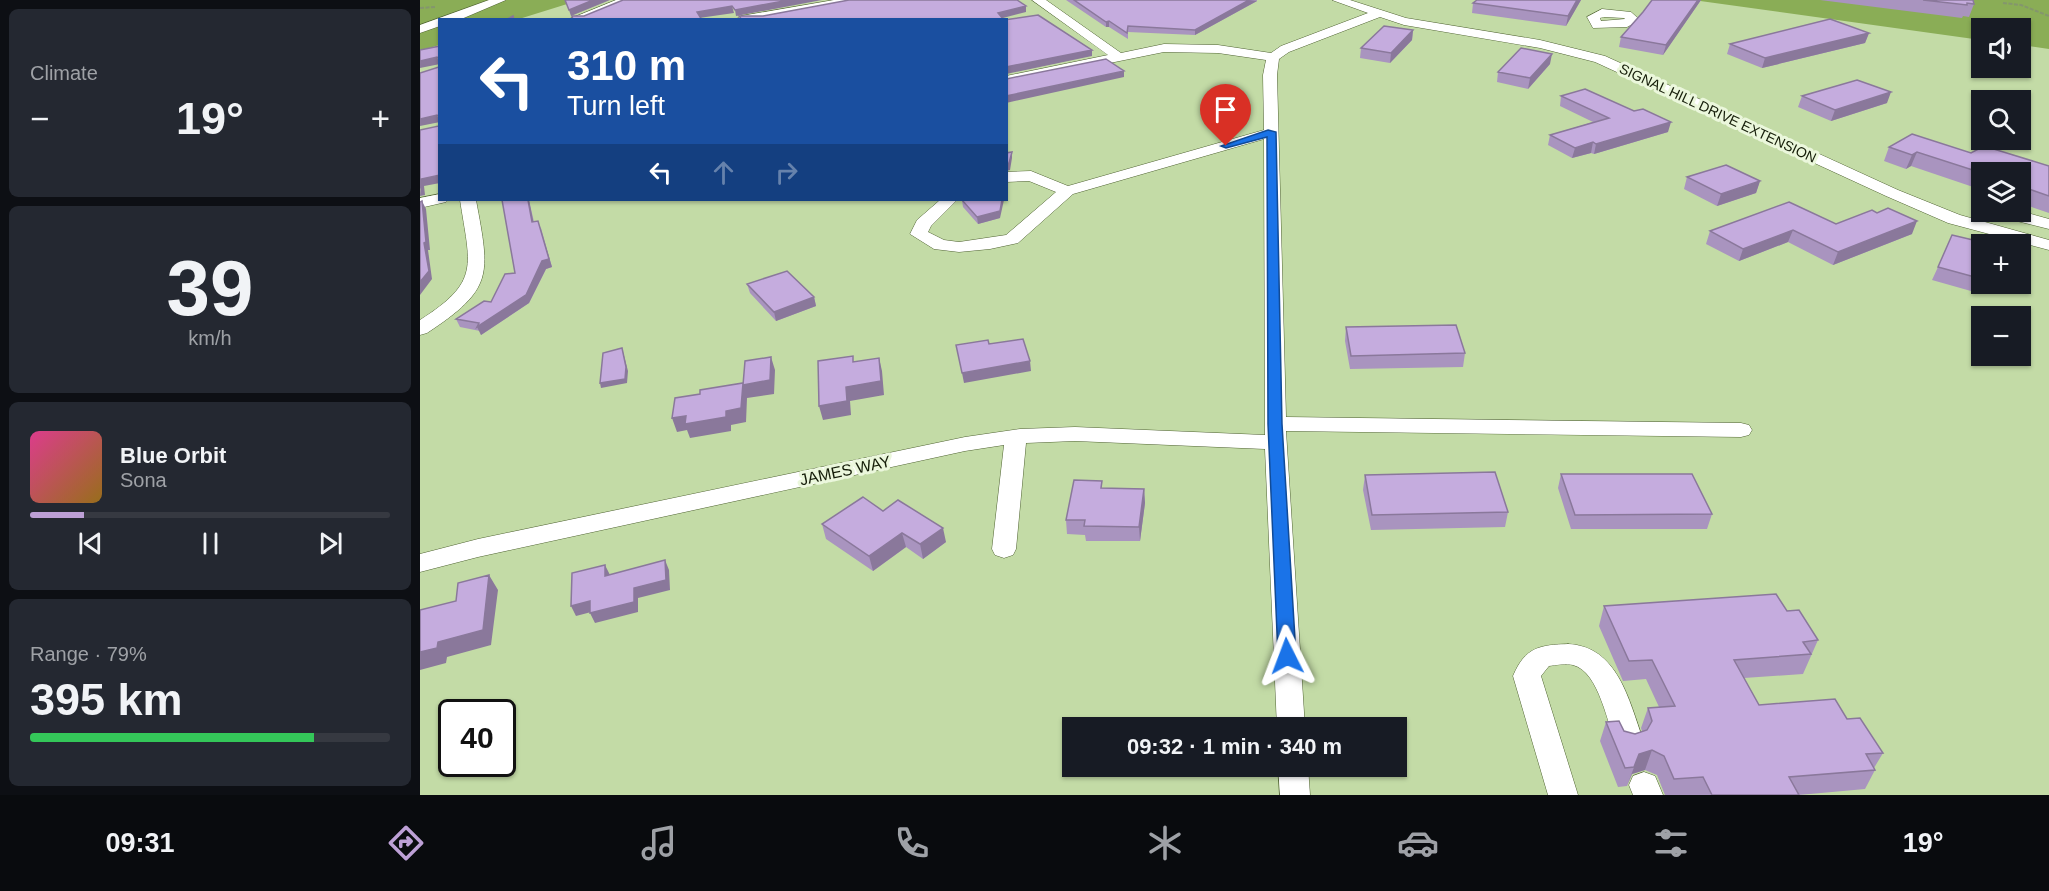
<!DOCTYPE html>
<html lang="en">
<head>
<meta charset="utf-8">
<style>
  body { margin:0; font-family:Helvetica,sans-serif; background:#242831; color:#f1f3f6; height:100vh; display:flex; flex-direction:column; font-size:22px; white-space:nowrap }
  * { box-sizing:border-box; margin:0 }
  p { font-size:20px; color:#9ea1a6 }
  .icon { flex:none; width:33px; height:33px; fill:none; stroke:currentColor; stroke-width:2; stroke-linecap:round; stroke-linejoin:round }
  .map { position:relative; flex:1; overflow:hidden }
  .panel { display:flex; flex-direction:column; gap:9px; padding:9px; background:#0d0f14; width:420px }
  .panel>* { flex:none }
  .top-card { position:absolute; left:18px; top:18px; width:570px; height:183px; border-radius:0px; box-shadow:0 2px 4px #0004; background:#1a4fa0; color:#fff; overflow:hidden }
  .controls { position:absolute; left:1551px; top:18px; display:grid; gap:12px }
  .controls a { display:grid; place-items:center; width:60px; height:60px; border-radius:0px; background:#171b24; box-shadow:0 2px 4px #0004; font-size:30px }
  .speed { position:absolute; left:18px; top:699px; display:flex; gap:12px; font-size:30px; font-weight:700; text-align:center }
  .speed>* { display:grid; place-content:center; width:78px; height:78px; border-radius:50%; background:#171b24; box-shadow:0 2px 4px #0004; line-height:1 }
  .speed .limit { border:3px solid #111; border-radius:9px; background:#fff; color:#111 }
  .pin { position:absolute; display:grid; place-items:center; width:51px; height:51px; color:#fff; margin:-62px -26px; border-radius:50% 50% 50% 0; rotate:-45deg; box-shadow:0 0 6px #0007 }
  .pin .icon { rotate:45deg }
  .me { position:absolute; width:66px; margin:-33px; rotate:357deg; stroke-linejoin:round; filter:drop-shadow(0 0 4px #0008) }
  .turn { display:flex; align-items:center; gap:21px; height:126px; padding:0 30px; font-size:27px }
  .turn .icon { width:78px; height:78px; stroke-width:2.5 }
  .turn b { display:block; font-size:42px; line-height:51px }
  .lanes { display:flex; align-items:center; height:57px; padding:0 30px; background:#0003; justify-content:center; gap:30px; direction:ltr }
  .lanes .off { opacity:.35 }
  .big { font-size:45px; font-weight:600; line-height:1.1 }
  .panel .card { flex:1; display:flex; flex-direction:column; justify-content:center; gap:9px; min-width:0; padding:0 21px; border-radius:9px; background:#242831 }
  .panel .dial { align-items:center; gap:0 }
  .dial b { font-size:78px; line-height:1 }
  .song { display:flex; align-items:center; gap:18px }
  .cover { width:72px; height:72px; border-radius:9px; background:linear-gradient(135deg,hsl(330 70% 55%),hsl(40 70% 35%)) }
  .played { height:6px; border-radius:3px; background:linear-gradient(90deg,#bda0d6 15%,#363941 15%) }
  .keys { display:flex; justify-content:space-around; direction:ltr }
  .heat { display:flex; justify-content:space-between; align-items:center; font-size:33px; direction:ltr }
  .charge { height:9px; border-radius:4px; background:linear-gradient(90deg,#34c759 79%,#363941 0) }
  .trip { position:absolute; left:642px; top:717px; width:345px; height:60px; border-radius:0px; background:#171b24; box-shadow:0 2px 4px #0004; font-weight:600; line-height:60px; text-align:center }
  .tabs { display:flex; height:96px; justify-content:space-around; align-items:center; background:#090b0e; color:#9ea1a6 }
  .tabs .icon { width:42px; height:42px }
  .tabs .active { color:#bda0d6 }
  .tabs b { font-size:27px; color:#f1f3f6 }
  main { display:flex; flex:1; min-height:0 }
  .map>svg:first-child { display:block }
  .green { fill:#8aad56 }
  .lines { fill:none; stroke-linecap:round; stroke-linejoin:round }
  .minor-casing { stroke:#506333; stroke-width:1 }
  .path { stroke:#84966d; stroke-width:2; stroke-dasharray:4 1.5; stroke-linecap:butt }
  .minor { fill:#fff; fill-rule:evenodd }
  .wall { fill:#a994bf }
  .shaded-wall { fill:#8a789b }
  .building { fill:#c5acde; stroke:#8a789b; stroke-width:1.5 }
  .route { fill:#1a73e8; stroke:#114b97; stroke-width:1.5 }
  .labels { text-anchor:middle; stroke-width:6; stroke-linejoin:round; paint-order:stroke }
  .far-street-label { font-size:14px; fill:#141c08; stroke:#ebf7dc }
  .street-label { font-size:16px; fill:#141c08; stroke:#ebf7dc }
</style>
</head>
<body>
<main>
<section class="panel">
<div class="card"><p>Climate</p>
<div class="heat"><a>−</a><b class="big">19°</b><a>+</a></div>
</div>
<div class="card dial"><b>39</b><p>km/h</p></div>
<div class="card">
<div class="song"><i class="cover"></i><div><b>Blue Orbit</b><p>Sona</p></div></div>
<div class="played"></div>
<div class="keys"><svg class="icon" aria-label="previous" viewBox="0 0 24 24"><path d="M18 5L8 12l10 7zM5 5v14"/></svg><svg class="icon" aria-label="pause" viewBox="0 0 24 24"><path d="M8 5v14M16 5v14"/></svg><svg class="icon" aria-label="next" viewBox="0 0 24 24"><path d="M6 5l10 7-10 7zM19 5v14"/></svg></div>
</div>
<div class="card"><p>Range · 79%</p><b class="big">395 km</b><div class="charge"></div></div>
</section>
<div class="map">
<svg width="1629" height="795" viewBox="0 0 1629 795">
  <rect width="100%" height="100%" fill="#c3dba6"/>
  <path class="green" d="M0,0H160L99,19L20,20L19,45L0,51Z
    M1273,0H1629V49L1601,45L1600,28H1562L1561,40Z"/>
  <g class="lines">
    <defs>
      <path id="minor" d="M69,0H86L39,20H20V26L0,33V25Z
        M196,0H213L165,20H147Z
        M414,0H440L434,3L344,20H315L321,16Z
        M612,0H626L701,53L744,44L798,45L851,53L861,46L948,13L912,0H930L986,18L1120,40L1185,56L1478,190L1540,215L1629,240V250L1528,223L1466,196L1175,62L1120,48L984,25L960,17L869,52L859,59L857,75L866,417L1321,423L1329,425L1332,430L1329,435L1321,437L866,431L885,728H857L845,449L655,441L606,443L596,549L593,555L584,558L575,555L572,549L584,445L545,451L58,557L0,572V554L58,539L545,437L600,429L655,427L845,435L844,139L653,194L598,243L570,249L539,252L514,249L490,234L497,220L520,200H537L511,226L508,232L524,240L539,242L586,235L636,192L609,181L586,182V172L611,171L648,186L844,130L843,75L846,60L798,53L744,52L586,84V76L688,55Z
        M1182,9L1211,12L1220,20L1207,27L1173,28L1167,17ZM1184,17L1204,18L1205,19L1181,21L1180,18Z
        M20,194V200H28L26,202L0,208V198Z
        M40,200H56C70,275 74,289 7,333L0,335V320C61,281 50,266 40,200Z
        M1600,211L1629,219V229L1593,220L1591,216L1593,212Z
        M1148,644C1198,646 1209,701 1223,739L1218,748L1208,751L1198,748C1187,726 1180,672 1153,665C1146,663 1136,665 1129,666L1121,676L1158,795H1128L1093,676C1105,647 1120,645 1148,644Z
        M858,766H888L890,795H860Z
        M1224,772L1235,776L1243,795H1213L1209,785L1213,776Z"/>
    </defs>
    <use href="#minor" class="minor-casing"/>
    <path class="path" d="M1583,3L1601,5L1629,16
      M0,8L15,7"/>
    <use href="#minor" class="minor"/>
  </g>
  <path class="wall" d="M646,0H837V1L775,35L708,32V39L689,27H686Z
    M1057,0H1161L1146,26L1052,13L1053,3Z
    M1232,0H1281L1243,55L1199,47L1201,37L1223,12Z
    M1400,0H1553L1554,4L1549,17L1543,16L1542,18Z
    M993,30L992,40L970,63L940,58L941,48Z
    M1449,33L1445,43L1342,68L1307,54L1310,44Z
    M1130,64L1108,89L1077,82L1078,72Z
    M1141,96L1248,132L1174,154L1171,153L1152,158L1128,145L1130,135L1173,122L1140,106Z
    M1382,96L1467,103L1411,121L1378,107Z
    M1469,147L1551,153L1629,166V213L1600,203V172H1562V190L1491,166L1486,169L1464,161Z
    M1267,177L1340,181L1336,193L1297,206L1264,189Z
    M82,200H109L114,222L121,228L132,267L126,269L109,303L61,335L60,331L40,327L36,319L71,302L95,273Z
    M542,200L580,218L558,224L543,207Z
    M1416,224L1492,234L1413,265L1368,242L1319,261L1286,244L1290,231Z
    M1562,244V284L1558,293L1512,280L1518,267Z
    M327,284L394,297L396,306L356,321L330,293Z
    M926,327L1045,353L1043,367L930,369L925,341Z
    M1141,474L1292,514L1287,529H1151L1138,488Z
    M945,475L1088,512L1085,527L951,530L943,490Z
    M683,488L724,489L725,503L720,541H666L665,535L647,534L646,520Z
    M463,511L526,542L503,559L486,547L453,571L406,539L402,524Z
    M1184,606L1367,611L1398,640L1383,674L1324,678L1339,705L1427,719L1463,753L1454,768L1455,770L1445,789L1379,795H1245L1237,775L1225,770L1212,774L1207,786L1198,787L1180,741L1186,722L1204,731L1215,734L1222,731L1221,728L1228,708L1239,707L1226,679L1203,681L1179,626Z"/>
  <path class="shaded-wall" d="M173,0H190L151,16L149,10Z
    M369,0H402L316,16L315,10Z
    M829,0L837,1L775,35V30Z
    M1157,0H1161L1146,26L1148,16Z
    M1278,0H1281L1243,55L1246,45Z
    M312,6L314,13L279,18L277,12Z
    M606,6V12L579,19L578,13Z
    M689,21V27H686V22Z
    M993,30L992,40L970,63L971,53Z
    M1449,33L1445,43L1342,68L1345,58Z
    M672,50V56L586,74V67Z
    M1132,54L1130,64L1108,89L1110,78Z
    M17,57L20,64L0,68V61Z
    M704,71V77L586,103V96Z
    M1471,92L1467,103L1411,121L1415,110Z
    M17,115L20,122L0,126V119Z
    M1251,122L1248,132L1174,154L1176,144Z
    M1173,142L1171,153L1152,158L1155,148Z
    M592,152V158L590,170L586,171V164Z
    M1497,152L1491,166L1486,169L1492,155Z
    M20,175V183L4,186L5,195L0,196L1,179Z
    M1340,181L1336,193L1297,206L1301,194Z
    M108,200H109L115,230L112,222Z
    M582,200H584L580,218L558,224L557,217Z
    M2,201L6,209L10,250H8L12,279L0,295V282L4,243Z
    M118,221L132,267L126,269L109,303L61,335L57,327L106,295Z
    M1497,221L1492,234L1413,265L1418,252Z
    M1373,230L1368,242L1319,261L1323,249Z
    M394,297L396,306L356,321L354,312Z
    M202,348L208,371L207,383L181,388L180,383Z
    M351,357L355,370L354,394L327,398L326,422L311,425V431L270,438L267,430L257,432L252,418L306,411L323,383Z
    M459,358L462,371L464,395L430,401L431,415L403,420L399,406L426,387Z
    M610,361L611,371L544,383L542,373Z
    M724,489L725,503L720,541L719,527Z
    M523,528L526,542L503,559L500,544Z
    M482,533L486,547L453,571L449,556Z
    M245,560L249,570L250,590L218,598V612L175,623L170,613L214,588Z
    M185,565L190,575L185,576Z
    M69,575L78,590L71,645L27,657L26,663L0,670V652Z
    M170,601L175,611L156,616L151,606Z
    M1232,750L1225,770L1212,774L1207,786L1219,754Z"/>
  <path class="building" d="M145,0H173L149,10Z
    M203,0H369L315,10L312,6L277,12L282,20H153L152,16H164Z
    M429,0H597L606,6L578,13L584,20H322L319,16H343Z
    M654,0H829L775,30L708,26L707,33L689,21L686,22Z
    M1057,0H1157L1148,16L1053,3Z
    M1232,0H1278L1246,45L1201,37L1223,12Z
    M1503,0H1553L1554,4L1547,3V5Z
    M618,15L672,50L586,67V20H584Z
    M93,16L94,20H86Z
    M1410,19L1449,33L1345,58L1310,44Z
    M964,26L993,30L971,53L941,48Z
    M20,46V175L1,179V187L0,188V130L19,126V117L17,115L0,119V73L19,67V59L17,57L0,61V50Z
    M1101,48L1132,54L1110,78L1078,72Z
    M686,59L704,71L586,96V79Z
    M1437,80L1471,92L1415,110L1382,96Z
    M1165,89L1214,111L1223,109L1251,122L1176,144L1173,142L1155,148L1130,135L1189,118L1141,96Z
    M1492,134L1551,153L1564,146L1629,166V196L1600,186V172L1562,173L1497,152L1492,155L1469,147Z
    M592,152L589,163L586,164V153Z
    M1306,165L1340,181L1301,194L1267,177Z
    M82,200H108L112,222L118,221L129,259L122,261L106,295L57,327L59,323L36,319L64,301L71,302L85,274L95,273Z
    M542,200H582L580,211L557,217Z
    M2,201L6,242L4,243L9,271L0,282V202Z
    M1369,202L1416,224L1452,210L1457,213L1468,208L1497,221L1418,252L1373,230L1323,249L1290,231Z
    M1532,235L1570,244H1562V279L1518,267Z
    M367,271L394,297L354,312L327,284Z
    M1036,325L1045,353L931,356L926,327Z
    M603,339L610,361L542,373L536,345L568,340L569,344Z
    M202,348L206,367L205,379L180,383L183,353Z
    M433,356V362L459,358L461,381L426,387L427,401L399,406L398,361Z
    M351,357L350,380L323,385L325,361Z
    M323,383L321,408L306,411V417L265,424L266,416L252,418L255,398L280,394V390Z
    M1075,472L1088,512L952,515L945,475Z
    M1141,474H1272L1292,514L1155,515Z
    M654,480L682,481L681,488L724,489L719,527L664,526L665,520H646Z
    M443,497L463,511L478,500L523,528L500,544L482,533L449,556L402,524Z
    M245,560L246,580L214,588V602L170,613V601L151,606L152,573L185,565V576Z
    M69,575L63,630L18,642L17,648L0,652V610L36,601L38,583Z
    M1356,594L1367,611L1379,610L1398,640L1383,642L1391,654L1314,660L1339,705L1415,699L1427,719L1440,718L1463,753L1446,754L1455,770L1369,777L1379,795H1292L1283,777L1254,779L1244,756L1232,750L1219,754L1214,767L1205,768L1186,722L1199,721L1204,731L1215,734L1227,730L1232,721L1228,708L1255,706L1232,660L1209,661L1184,606Z"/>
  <path class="route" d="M848,130L856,132L862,424L876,656L874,661L867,663L861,661L858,656L848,424L847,137L806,148L801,146Z"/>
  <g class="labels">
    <g class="far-street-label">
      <text transform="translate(1298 113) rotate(25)" y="5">SIGNAL HILL DRIVE EXTENSION</text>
    </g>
    <g class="street-label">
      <text transform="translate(425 470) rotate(-12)" y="6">JAMES WAY</text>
    </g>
  </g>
</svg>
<div class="controls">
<a><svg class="icon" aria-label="sound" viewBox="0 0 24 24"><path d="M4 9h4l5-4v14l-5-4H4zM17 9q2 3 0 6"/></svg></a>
<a><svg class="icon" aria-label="search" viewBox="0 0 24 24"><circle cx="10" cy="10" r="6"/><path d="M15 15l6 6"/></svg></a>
<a><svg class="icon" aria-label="layers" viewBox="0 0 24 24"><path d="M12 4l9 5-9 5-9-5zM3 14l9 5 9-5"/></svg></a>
<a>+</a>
<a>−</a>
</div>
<div class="speed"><div class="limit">40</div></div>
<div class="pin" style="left:806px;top:146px;background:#d93025"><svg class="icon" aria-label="arrive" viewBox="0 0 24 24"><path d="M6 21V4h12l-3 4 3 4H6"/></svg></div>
<svg class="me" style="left:867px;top:656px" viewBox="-20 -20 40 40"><path d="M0-17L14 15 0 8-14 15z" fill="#1a73e8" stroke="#fff" stroke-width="4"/></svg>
<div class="trip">09:32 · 1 min · 340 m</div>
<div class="top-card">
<div class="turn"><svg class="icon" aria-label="left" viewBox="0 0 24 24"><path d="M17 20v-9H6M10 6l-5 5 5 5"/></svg><div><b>310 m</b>Turn left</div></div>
<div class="lanes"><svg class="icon" aria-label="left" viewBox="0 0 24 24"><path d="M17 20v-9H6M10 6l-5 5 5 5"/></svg><svg class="icon off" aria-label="ahead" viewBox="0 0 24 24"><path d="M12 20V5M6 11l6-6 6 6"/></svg><svg class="icon off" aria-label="right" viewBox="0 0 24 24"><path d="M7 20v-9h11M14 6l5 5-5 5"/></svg></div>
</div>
</div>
</main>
<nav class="tabs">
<b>09:31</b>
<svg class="icon active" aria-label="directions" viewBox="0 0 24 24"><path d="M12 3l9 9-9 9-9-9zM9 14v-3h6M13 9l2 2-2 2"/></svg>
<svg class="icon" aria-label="music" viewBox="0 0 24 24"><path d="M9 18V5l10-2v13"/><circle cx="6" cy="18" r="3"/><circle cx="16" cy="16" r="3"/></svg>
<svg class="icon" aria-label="phone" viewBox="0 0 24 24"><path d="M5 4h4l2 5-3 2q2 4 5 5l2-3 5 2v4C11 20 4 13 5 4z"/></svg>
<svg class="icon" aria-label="climate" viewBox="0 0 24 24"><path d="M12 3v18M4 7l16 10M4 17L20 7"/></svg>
<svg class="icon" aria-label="car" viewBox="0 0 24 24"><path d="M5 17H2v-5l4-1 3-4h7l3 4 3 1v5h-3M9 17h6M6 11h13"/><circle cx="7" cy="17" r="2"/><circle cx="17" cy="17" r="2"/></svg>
<svg class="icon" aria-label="filters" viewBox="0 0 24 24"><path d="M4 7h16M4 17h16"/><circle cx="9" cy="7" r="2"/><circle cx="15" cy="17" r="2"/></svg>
<b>19°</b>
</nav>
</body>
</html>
